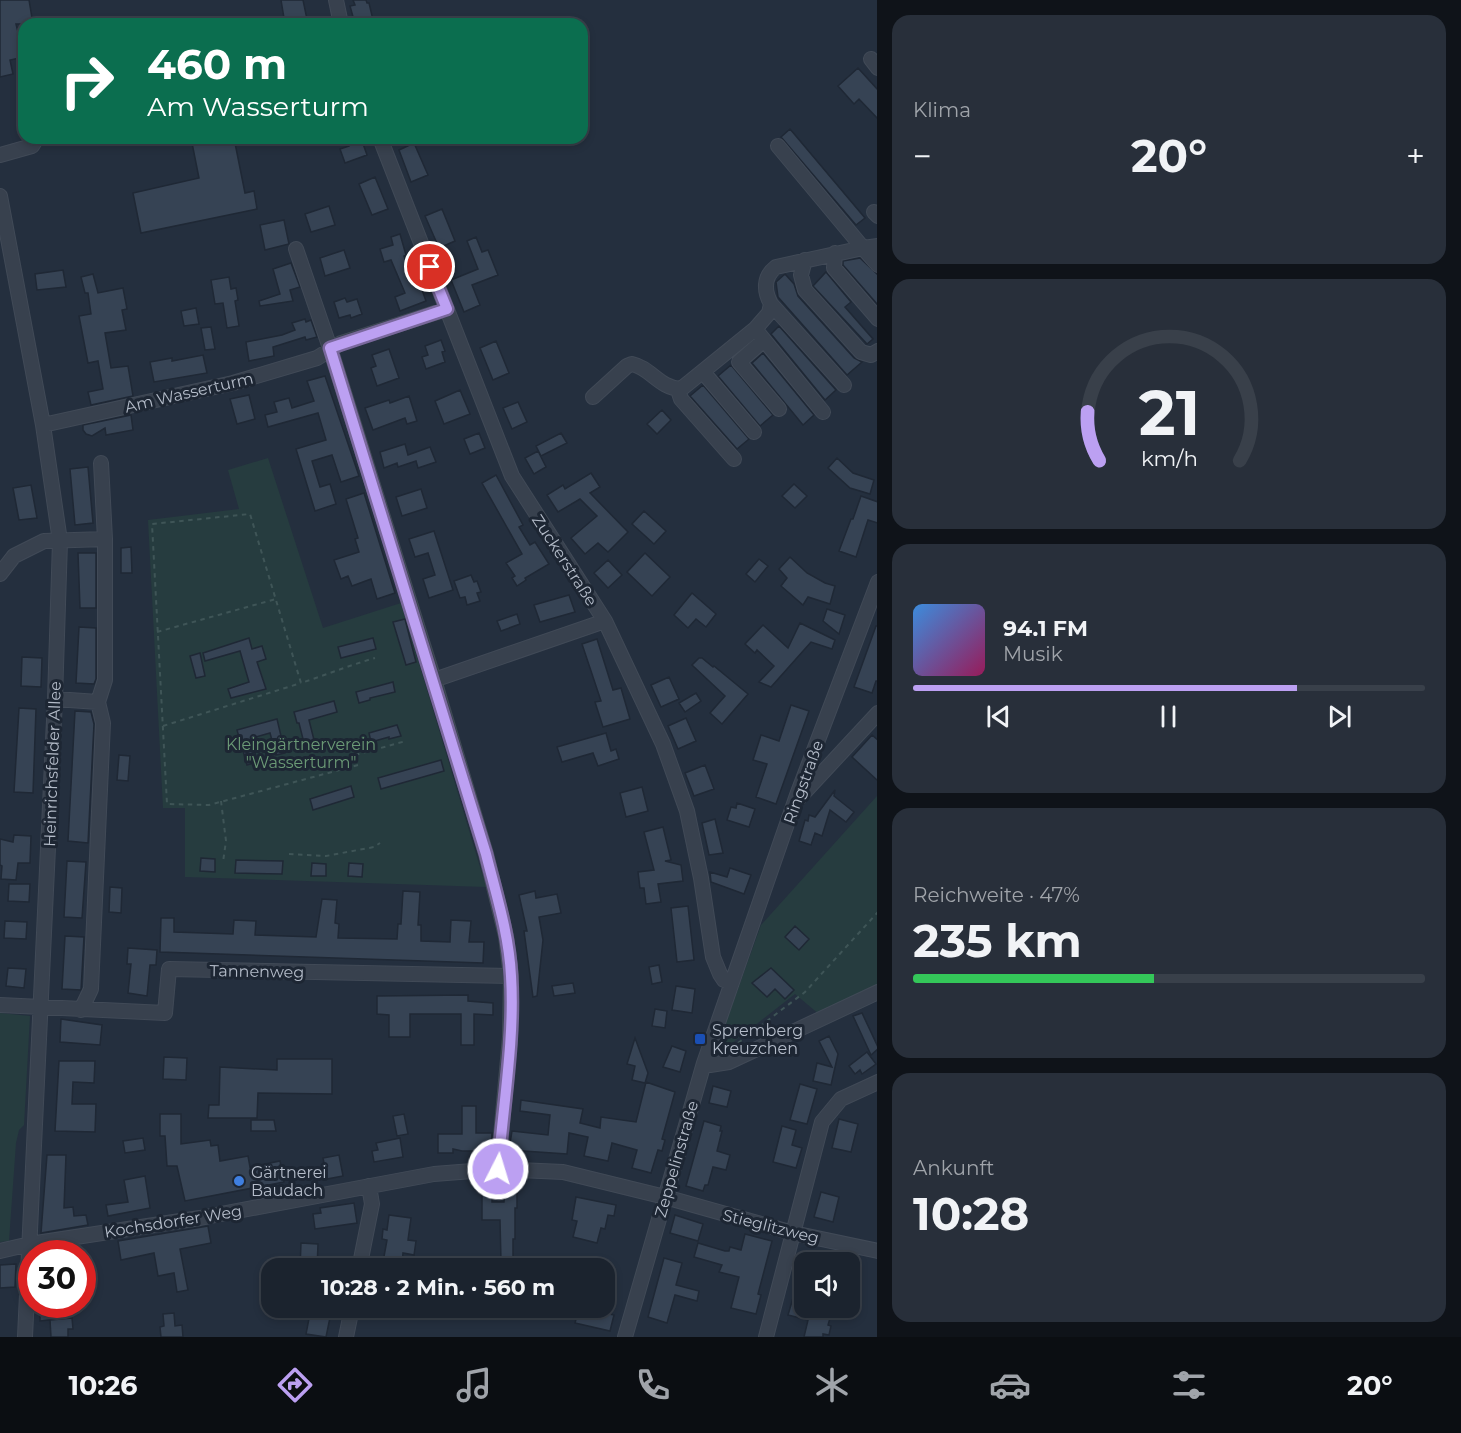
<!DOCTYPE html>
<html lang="de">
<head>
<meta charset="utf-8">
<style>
  body { margin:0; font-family:Montserrat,sans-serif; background:#282f3a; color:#f1f3f6; height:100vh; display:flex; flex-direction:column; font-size:22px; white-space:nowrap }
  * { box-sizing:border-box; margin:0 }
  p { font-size:20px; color:#a0a4aa }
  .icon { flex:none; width:33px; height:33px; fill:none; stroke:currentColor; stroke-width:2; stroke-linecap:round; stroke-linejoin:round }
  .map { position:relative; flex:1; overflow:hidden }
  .drawer { display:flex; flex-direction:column; gap:15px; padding:15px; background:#0f1319; width:584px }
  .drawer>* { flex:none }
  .guide { position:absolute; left:18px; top:18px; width:570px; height:126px; border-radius:18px; box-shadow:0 3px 9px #0003,0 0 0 2px #39404a; background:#0b6e4f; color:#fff; overflow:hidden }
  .fabs { position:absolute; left:794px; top:1252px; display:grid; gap:12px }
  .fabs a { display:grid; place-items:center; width:66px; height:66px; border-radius:12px; background:#1b232e; box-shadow:0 3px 9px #0003,0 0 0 2px #39404a; font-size:30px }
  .speed { position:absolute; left:18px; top:1240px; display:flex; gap:12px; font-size:30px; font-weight:700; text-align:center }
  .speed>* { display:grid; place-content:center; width:78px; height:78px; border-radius:50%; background:#1b232e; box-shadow:0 3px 9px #0003,0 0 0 2px #39404a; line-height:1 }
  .speed .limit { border:9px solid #d22; background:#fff; color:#111 }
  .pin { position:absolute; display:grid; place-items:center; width:51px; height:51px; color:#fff; margin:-26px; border:3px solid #fff; border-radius:50%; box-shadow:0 2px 6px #0007 }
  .me { position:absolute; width:66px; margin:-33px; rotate:5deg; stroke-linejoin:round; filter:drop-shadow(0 0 4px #0008) }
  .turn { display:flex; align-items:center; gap:21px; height:126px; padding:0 30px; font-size:27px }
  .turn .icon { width:78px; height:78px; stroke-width:2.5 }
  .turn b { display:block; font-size:42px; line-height:51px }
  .big { font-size:45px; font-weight:700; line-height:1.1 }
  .drawer .widget { flex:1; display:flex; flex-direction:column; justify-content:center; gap:9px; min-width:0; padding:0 21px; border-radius:18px; background:#282f3a }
  .drawer .dial { align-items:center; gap:0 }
  .dial svg { height:156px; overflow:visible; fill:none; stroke:#39404a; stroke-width:7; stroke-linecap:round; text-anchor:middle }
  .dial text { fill:#f1f3f6; stroke:none }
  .song { display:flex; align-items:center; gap:18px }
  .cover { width:72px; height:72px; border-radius:9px; background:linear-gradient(135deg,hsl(210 70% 55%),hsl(330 70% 35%)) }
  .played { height:6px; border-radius:3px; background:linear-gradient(90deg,#bca0f2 75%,#39404a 75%) }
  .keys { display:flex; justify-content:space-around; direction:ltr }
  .heat { display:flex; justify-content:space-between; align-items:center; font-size:33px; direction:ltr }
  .charge { height:9px; border-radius:4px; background:linear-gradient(90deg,#34c759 47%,#39404a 0) }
  .trip { position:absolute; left:261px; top:1258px; width:354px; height:60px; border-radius:18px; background:#1b232e; box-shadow:0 3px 9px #0003,0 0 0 2px #39404a; font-weight:700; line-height:60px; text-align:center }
  .dock { display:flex; height:96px; justify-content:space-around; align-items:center; background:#0b0e12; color:#a0a4aa }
  .dock .icon { width:42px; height:42px }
  .dock .active { color:#bca0f2 }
  .dock b { font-size:27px; color:#f1f3f6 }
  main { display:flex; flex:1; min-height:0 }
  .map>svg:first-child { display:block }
  .green { fill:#263c3f }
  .building { fill:#364354; stroke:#1f2835; stroke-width:1.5 }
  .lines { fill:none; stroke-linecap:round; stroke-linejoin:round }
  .minor-casing { stroke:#414a57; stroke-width:16 }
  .path { stroke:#3f5557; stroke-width:2; stroke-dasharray:4.5 4.5; stroke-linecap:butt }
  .minor { stroke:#38414e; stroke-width:14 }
  .route-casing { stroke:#7a689d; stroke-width:15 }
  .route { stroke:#bca0f2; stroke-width:10 }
  .transit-dot { fill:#1a4fb4; stroke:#1d2633; stroke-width:2 }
  .shop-dot { fill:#3f7fe0; stroke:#1d2633; stroke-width:2 }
  .labels { text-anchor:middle; stroke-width:6; stroke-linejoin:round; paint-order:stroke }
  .street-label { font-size:16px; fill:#b4bcc9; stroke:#1d2633 }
  .park-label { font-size:16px; fill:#6b9a76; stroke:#1d2633 }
  .poi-label { font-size:16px; fill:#b4bcc9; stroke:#1d2633; text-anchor:start }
</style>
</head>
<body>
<main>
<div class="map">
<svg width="878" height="1337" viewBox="0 0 878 1337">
  <rect width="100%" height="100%" fill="#242f3e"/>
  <path class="green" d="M268,458L323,628L401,603L486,887L185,877V808H163L148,520L239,509L228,470Z
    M877,796V985L820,1015L795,994L722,1051L717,1047L761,925Z
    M0,1013L30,1016L24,1125L19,1130L16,1143L9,1241L0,1242Z"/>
  <path class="building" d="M0,0H29L33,24H16L24,57L10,60L13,74L0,77Z
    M281,0H303L308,24H285Z
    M353,0H366L367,3H369L374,24H355L350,6L355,5Z
    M858,68L878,90V119L859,99L854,104L838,86Z
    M790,129L865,218L856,225L781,137Z
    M191,138H234L245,193L254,191L257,209L141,233L133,193L199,178Z
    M355,138H361L367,155L345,163L340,149L349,146L347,141Z
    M414,143L428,175L411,182L399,150Z
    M375,177L388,209L372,215L359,184Z
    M329,206L335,225L311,232L305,214Z
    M442,209L455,241L439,248L425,216Z
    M284,220L289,244L265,250L260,225Z
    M400,234L406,255L404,256L412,278L417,276L426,301L400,311L395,297L405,293L391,260L384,262L380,249L393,245L391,237Z
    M476,237L482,252L488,250L498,275L472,285L480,305L464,312L451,280L478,269L467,241Z
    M344,250L350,268L325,276L320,258Z
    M860,258L878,275V305L843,265V261Z
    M291,263L300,287L290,290L293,301L260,306L259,301L280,294L273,269Z
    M63,270L66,287L37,290L35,274Z
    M826,272L851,302L845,307L873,339L867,344L813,286Z
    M93,274L98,293L123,288L127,309L122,310L126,330L105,333L111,368L128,366L133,396L91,405L88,392L103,389L98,361L88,363L79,316L91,314L88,293H85L81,277Z
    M785,274L794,284L798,296L854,358L862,362L847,375L778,297L776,282Z
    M229,277L231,289L236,288L238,300L235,301L239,326L227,328L223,303L215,304L211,280Z
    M345,298L347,302L357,299L362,314L351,318L350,315L339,318L334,302Z
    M196,308L199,324L184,326L181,311Z
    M305,319L306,322L311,320L317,337L306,340L305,337L273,347L274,356L249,361L246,342L282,335L295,330L292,323Z
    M779,326L836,390L825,400L771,334Z
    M211,327L215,349L205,350L201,328Z
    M441,340L445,351L442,352L445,362L426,369L422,357L428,355L425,346Z
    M496,341L509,373L493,380L480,348Z
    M389,349L399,378L377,386L371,368L376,366L372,355Z
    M763,353L814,415L803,425L752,363Z
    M203,355L207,373L154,382L150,362L172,358V361Z
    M731,365L773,415L760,426L718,376Z
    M325,376L359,476L341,482L332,455L312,461L320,487L330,484L336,504L315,511L296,449L326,440L318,413L268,427L265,415L277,412L274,402L289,398L292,408L314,401L307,381Z
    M703,385L749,439L737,449L690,396Z
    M460,390L470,414L444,424L435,401Z
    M249,395L255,419L237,424L230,399Z
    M409,396L417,421L407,424L405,418L373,430L365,408L389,400L390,403Z
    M518,402L527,422L512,429L503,408Z
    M662,410L671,420L657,434L647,424Z
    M131,415L133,430L106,435L105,428L92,436L86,434L83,430V425Z
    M479,433L485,448L470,454L464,439Z
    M561,433L567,443L541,456L536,446Z
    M405,444L408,455L430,447L436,462L418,468L416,461L398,467L397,463L384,468L380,452Z
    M538,451L546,467L534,474L525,458Z
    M837,458L853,473L874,480L870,494L850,488L828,468Z
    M88,467L93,523L75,525L70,469Z
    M591,473L600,487L590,493L628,532L608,552L598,543L585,554L571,538L597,516L580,499L558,512L547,495L563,485L565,489Z
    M496,475L523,525L519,527L530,545L535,542L549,564L525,578L526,580L517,586L512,578L515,576L506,563L522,554L482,483Z
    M794,484L807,496L795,508L782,496Z
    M31,485L37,518L19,520L13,488Z
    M421,489L427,508L402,516L396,497Z
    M364,493L395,593L377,599L371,579L352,586L348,576L341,579L334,560L359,552L355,539L358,538L346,499Z
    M861,496L878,502V523L868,520L856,557L839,551L851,519H853Z
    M644,511L666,531L654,544L632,524Z
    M434,531L453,590L429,598L423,579L435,575L428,553L415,557L409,539Z
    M131,547L132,573H121V548Z
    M78,553H96V608H80Z
    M645,553L670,577L652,596L627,572Z
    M790,557L807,573L825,583L835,586L830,604L808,597L803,605L781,586L787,578L779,569Z
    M759,559L768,566L755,582L746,574Z
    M608,560L622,575L608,588L594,573Z
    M471,575L474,582L477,581L481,592L477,593L480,601L467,605L465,597L460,598L454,581Z
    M692,593L716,614L706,627L696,619L688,628L674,615Z
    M569,595L575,612L540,622L534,605Z
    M827,609L845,615L839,634L823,621Z
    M517,614L520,624L501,631L497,621Z
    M405,619L416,662L406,665L393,622Z
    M800,623L835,640L832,649L811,642L771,687L759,682L774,666L757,650L755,653L745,644L763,625L788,648Z
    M876,626H878V681H876L872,693L854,687Z
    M79,627L96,628V679L94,684L76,683Z
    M249,638L252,649L262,646L266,659L257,662L266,689L231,698L228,689L249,682L240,651L205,661L203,653Z
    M373,638L376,649L341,658L338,647Z
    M597,639L613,690L621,688L630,719L603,727L595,702L601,701L582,644Z
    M200,653L205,676L196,678L190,656Z
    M22,657L42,658L41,687L21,686Z
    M699,658H702L713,667L714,666L748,694L722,724L710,713L725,696L692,665Z
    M669,677L679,699L661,707L651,685Z
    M393,682L395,692L370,698V700L359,703L356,692Z
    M696,693L701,701L685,712L679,703Z
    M334,701L337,712L309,720L315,744L305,747L299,723H297L294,712Z
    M791,705L809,711L776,804L756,797L767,764L753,760L761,735L779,741Z
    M19,708L36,709L33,793L14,792Z
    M75,711L91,712L94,724L88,843L68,841Z
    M686,718L696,741L678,749L668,726Z
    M277,719L285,753L276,755L270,733L252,738L257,762L247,765L237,730Z
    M397,725L401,736L389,739V737L371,742L369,733Z
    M606,733L611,751L616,749L619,759L598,766L593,753L562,762L557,747Z
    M872,735L878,740V781L852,757Z
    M119,755L130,756L128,781L117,780Z
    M441,760L444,771L381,789L378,778Z
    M705,765L714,789L694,796L685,773Z
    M351,786L354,797L313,810L310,799Z
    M642,787L648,811L626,817L620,793Z
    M835,790L834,796L854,812L846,822L830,810L822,836L815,833L811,845L799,841L805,820L808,821L809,815L815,817Z
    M737,803L755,809L749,827L727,820L731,807L736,808Z
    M715,819L723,853L709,855L702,823Z
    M663,827L671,860L665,861L681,865L683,881L658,884L661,902L646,904L644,888H640L638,872L654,870L644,832Z
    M14,835L31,836L30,863H18L16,880L1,879L2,866L0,865V839L13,842Z
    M201,858L215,859V872L200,871Z
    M236,860L283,861L282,874L235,873Z
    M67,861L86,862L82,918L64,917Z
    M312,863L326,864V876H311Z
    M349,863L363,864L362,877L348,876Z
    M730,868L751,875L744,894L711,882L710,872L727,877Z
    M9,884H30L29,902L8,901Z
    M110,887L122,888L121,913L109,912Z
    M403,891L420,892L418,925H421V941L450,942L451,920L471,921L469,942H484L483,963L160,952L161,918H174V932L233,934L234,920L256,921L255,935L316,937L322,899L337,900L335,923L339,924L338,938L397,939L398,924H401Z
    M535,891L536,898L557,894L561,913L539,917L543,940L537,996L533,997L524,931H527L519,895Z
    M688,906L694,960L677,962L671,908Z
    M5,921L27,922L26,939L4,938Z
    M795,926L809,939L799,950L785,937Z
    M65,936L84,937L81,990L62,989Z
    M128,948L157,950L156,965H150L147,996L128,993L131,964H127Z
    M659,965L662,982L652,984L649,967Z
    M8,968L26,969L24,988L6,986Z
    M771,968L794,990L785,999L775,989L767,997L752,983Z
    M573,983L575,993L554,996L552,986Z
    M676,986L695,989L692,1013L672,1010Z
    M468,995V1001L493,1003V1015L474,1014V1045H461V1014H410V1037H389V1015L377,1014V996Z
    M655,1009L667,1011L665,1028L652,1026Z
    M862,1013L878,1047V1049L871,1055L853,1016Z
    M61,1019L102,1025L100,1045L60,1042Z
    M829,1036L838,1054L831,1085L813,1081L817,1063L832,1067L819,1041Z
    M635,1038L648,1073L645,1083L632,1080L635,1066L627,1064Z
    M672,1046L686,1051L680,1072L663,1067Z
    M867,1052L876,1064L862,1074L860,1070L855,1074L849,1066Z
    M164,1057L187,1058L186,1080L163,1079Z
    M277,1059H332V1094L258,1093L257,1118H208L209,1105H219L220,1067L277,1070Z
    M59,1061H95L94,1083L73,1082L72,1104H96L95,1132L55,1131Z
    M646,1082L675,1092L662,1139L665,1140L662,1151L658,1150L651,1173L632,1168L637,1150L612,1143L608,1161L584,1156L588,1137L569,1133L567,1154L509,1150L512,1131L548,1135L550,1115L520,1111L521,1100L583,1109L580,1123L600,1128L601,1117L636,1122Z
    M800,1084L817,1089L807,1124L790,1120Z
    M713,1086L731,1091L727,1107L709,1103Z
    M462,1106H476V1133H492L491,1151H462L453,1149V1153H438V1134H462Z
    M160,1114H181V1144L210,1140L211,1146L218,1145L220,1161L248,1156L250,1167L280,1161L284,1182L185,1201L177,1166H167L165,1136H160Z
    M404,1114L408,1134L397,1136L393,1116Z
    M839,1119L858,1124L851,1152L832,1148Z
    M251,1120H274L276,1131H251Z
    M704,1121L721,1126L720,1131H722L717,1151L730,1155L726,1170L713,1167L708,1185H705L703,1191L686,1186Z
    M782,1126L796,1130L792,1145L802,1148L796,1168L773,1162Z
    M143,1138L145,1150L125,1153L123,1141Z
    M400,1138L403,1157L374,1162L372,1151L378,1150L376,1143Z
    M47,1155H66L64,1208L73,1207L74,1216L86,1215L88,1225L41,1233Z
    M339,1155L343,1176L327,1179L323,1158Z
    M145,1176L150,1208L108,1216L106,1205L128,1202L124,1180Z
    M482,1189H492V1202H504L505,1189H517V1208H515V1239H513V1260L501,1261L500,1220H482Z
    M821,1192L839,1197L833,1222L814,1217Z
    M576,1197L616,1205L614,1216L608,1215L605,1229L601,1228L597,1243L573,1237L577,1221L572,1220Z
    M354,1203L357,1223L315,1229L313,1214L321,1213L320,1208Z
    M389,1215L411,1218L408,1240L416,1241L414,1255L403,1253L402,1265L383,1262L387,1240L382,1239L383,1229L387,1230Z
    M675,1215L703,1224L698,1241L670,1233Z
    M208,1226L211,1243L180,1249L188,1290L177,1292L174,1273L158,1276L154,1253L121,1260L118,1241Z
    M745,1234L772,1241L758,1294L761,1295L756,1314L731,1308L739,1277L719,1272L722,1265L694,1257L698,1243L725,1251H729L730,1247L741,1250Z
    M301,1243L318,1244L317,1269H300Z
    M664,1258L682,1263L676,1285L699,1291L697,1301L675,1295L667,1323L648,1317Z
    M16,1264L15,1287L0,1288V1265Z
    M793,1298L804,1300V1308H833L828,1325L831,1326L829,1335L823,1334V1337H804L808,1320L788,1315Z
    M40,1305H58V1319L40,1321Z
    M311,1308H332L326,1337L306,1334Z
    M579,1308H610L609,1314L614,1315L610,1331L575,1323Z
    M174,1313L175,1326L182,1325L183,1337H161L160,1327L164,1326L163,1314Z
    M72,1318L73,1329H68V1337H51L50,1320Z"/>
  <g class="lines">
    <defs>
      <path id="minor" d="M336,0L341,24
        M871,59L878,68
        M380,138L512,476L605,621L663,744L687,811L701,878L713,957L720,974L724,980L731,983
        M778,146L863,248L776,267C763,277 764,291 771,304L844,385
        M0,155L32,146L37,138
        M0,196L43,425L60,541L55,699L25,1337
        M874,212L878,216
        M878,246L863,248L878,265
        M296,249L330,348L434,680L486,854L506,936L511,976L510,1037L498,1169
        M835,253L834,268L878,319
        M805,260L801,275L805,290L861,352L871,355L878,351
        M771,304L769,313L755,329L823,412
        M764,340L739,362L779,409
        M703,372L754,432
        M681,389L679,393L681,399L734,459
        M593,397L627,366L632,364C651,368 659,388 681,389L755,329
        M43,425L233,383L317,358L341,343L447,309
        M0,574L14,556L44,541L105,539
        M434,680L605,621
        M55,699L98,702
        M799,798L878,713
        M0,1005L165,1013L169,969L511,976
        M81,1010L91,989L103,723L98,702L105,680V539L101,463
        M704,1063L710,1065L729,1062L878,992
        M0,1251L30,1244L200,1218L434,1174L498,1169L563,1172L665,1197L793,1233L878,1251
        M359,1269L372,1204L369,1186
        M346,1337L352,1308
        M625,1337L704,1063L797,795L878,582
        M766,1337L822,1122L841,1099L878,1082"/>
    </defs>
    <use href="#minor" class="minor-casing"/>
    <path class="path" d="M157,632L276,599
      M163,726L301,683
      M355,755L406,741
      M358,765L209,805L167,804L152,524L250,514L301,683C326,675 350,665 375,658
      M221,801L226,841L223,862
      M289,854L326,856L374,847L380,843
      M738,1043L805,992L878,912"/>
    <use href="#minor" class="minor"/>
  </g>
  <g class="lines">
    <defs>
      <path id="route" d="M430,267L447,309L330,348L486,854C496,894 509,934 511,976C515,1037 503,1107 498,1169"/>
    </defs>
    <use href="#route" class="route-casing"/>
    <use href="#route" class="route"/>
  </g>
  <rect class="transit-dot" x="694" y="1033" width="12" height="12" rx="3"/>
  <circle class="shop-dot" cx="239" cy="1181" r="6"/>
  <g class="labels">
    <g class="street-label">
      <text transform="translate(189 392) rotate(-13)" y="6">Am Wasserturm</text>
      <text transform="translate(565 560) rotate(57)" y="6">Zuckerstraße</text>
      <text transform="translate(52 764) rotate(-88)" y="6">Heinrichsfelder Allee</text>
      <text transform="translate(803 782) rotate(-70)" y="6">Ringstraße</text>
      <text transform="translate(257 971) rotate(1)" y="6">Tannenweg</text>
      <text transform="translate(676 1159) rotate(-74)" y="6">Zeppelinstraße</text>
      <text transform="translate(173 1221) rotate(-9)" y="6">Kochsdorfer Weg</text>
      <text transform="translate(771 1226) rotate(14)" y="6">Stieglitzweg</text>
    </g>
    <g class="park-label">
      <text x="301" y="750">Kleingärtnerverein<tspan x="301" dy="18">"Wasserturm"</tspan></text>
    </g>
    <g class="poi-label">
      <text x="712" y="1036">Spremberg<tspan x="712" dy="18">Kreuzchen</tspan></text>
      <text x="251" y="1178">Gärtnerei<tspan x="251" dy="18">Baudach</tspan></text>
    </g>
  </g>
</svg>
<div class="fabs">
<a><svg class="icon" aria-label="sound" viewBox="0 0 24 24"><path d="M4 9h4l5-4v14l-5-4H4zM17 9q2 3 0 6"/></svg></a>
</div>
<div class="speed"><div class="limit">30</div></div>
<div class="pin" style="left:430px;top:267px;background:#d93025"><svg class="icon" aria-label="arrive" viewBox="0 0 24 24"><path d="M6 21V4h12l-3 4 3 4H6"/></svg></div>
<svg class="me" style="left:498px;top:1169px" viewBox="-20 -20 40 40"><circle r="17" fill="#bca0f2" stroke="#fff" stroke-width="3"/><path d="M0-11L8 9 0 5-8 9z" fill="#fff"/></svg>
<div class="trip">10:28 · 2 Min. · 560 m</div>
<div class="guide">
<div class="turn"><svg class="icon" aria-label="right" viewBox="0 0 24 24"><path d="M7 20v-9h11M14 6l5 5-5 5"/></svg><div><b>460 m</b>Am Wasserturm</div></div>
</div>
</div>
<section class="drawer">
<div class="widget"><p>Klima</p>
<div class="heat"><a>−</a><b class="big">20°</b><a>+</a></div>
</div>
<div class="widget dial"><svg viewBox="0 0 100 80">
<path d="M14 69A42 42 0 1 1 86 69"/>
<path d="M14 69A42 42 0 0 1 8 44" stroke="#bca0f2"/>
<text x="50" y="56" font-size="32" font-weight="700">21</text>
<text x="50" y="72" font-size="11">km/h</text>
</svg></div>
<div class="widget">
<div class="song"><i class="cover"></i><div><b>94.1 FM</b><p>Musik</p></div></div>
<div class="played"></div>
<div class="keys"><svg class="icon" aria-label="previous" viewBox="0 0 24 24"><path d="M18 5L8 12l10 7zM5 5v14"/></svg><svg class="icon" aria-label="pause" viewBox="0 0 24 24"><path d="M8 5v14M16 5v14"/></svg><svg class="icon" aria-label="next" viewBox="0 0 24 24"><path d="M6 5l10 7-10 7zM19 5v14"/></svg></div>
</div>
<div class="widget"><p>Reichweite · 47%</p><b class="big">235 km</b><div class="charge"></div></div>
<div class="widget"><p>Ankunft</p><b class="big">10:28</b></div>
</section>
</main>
<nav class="dock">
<b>10:26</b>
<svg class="icon active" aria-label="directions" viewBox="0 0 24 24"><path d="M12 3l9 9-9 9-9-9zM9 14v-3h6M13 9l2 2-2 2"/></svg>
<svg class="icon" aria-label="music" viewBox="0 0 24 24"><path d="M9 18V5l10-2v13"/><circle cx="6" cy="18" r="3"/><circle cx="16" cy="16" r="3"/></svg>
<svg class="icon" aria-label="phone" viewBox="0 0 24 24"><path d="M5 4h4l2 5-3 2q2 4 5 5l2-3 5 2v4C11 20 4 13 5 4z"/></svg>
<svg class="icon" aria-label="climate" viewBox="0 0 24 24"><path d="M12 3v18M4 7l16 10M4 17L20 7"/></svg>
<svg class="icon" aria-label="car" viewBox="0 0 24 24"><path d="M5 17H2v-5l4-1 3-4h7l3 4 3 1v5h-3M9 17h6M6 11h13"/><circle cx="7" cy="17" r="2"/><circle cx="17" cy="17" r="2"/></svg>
<svg class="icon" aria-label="filters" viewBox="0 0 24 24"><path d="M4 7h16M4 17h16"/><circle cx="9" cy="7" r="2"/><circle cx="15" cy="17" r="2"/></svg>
<b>20°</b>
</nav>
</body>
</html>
